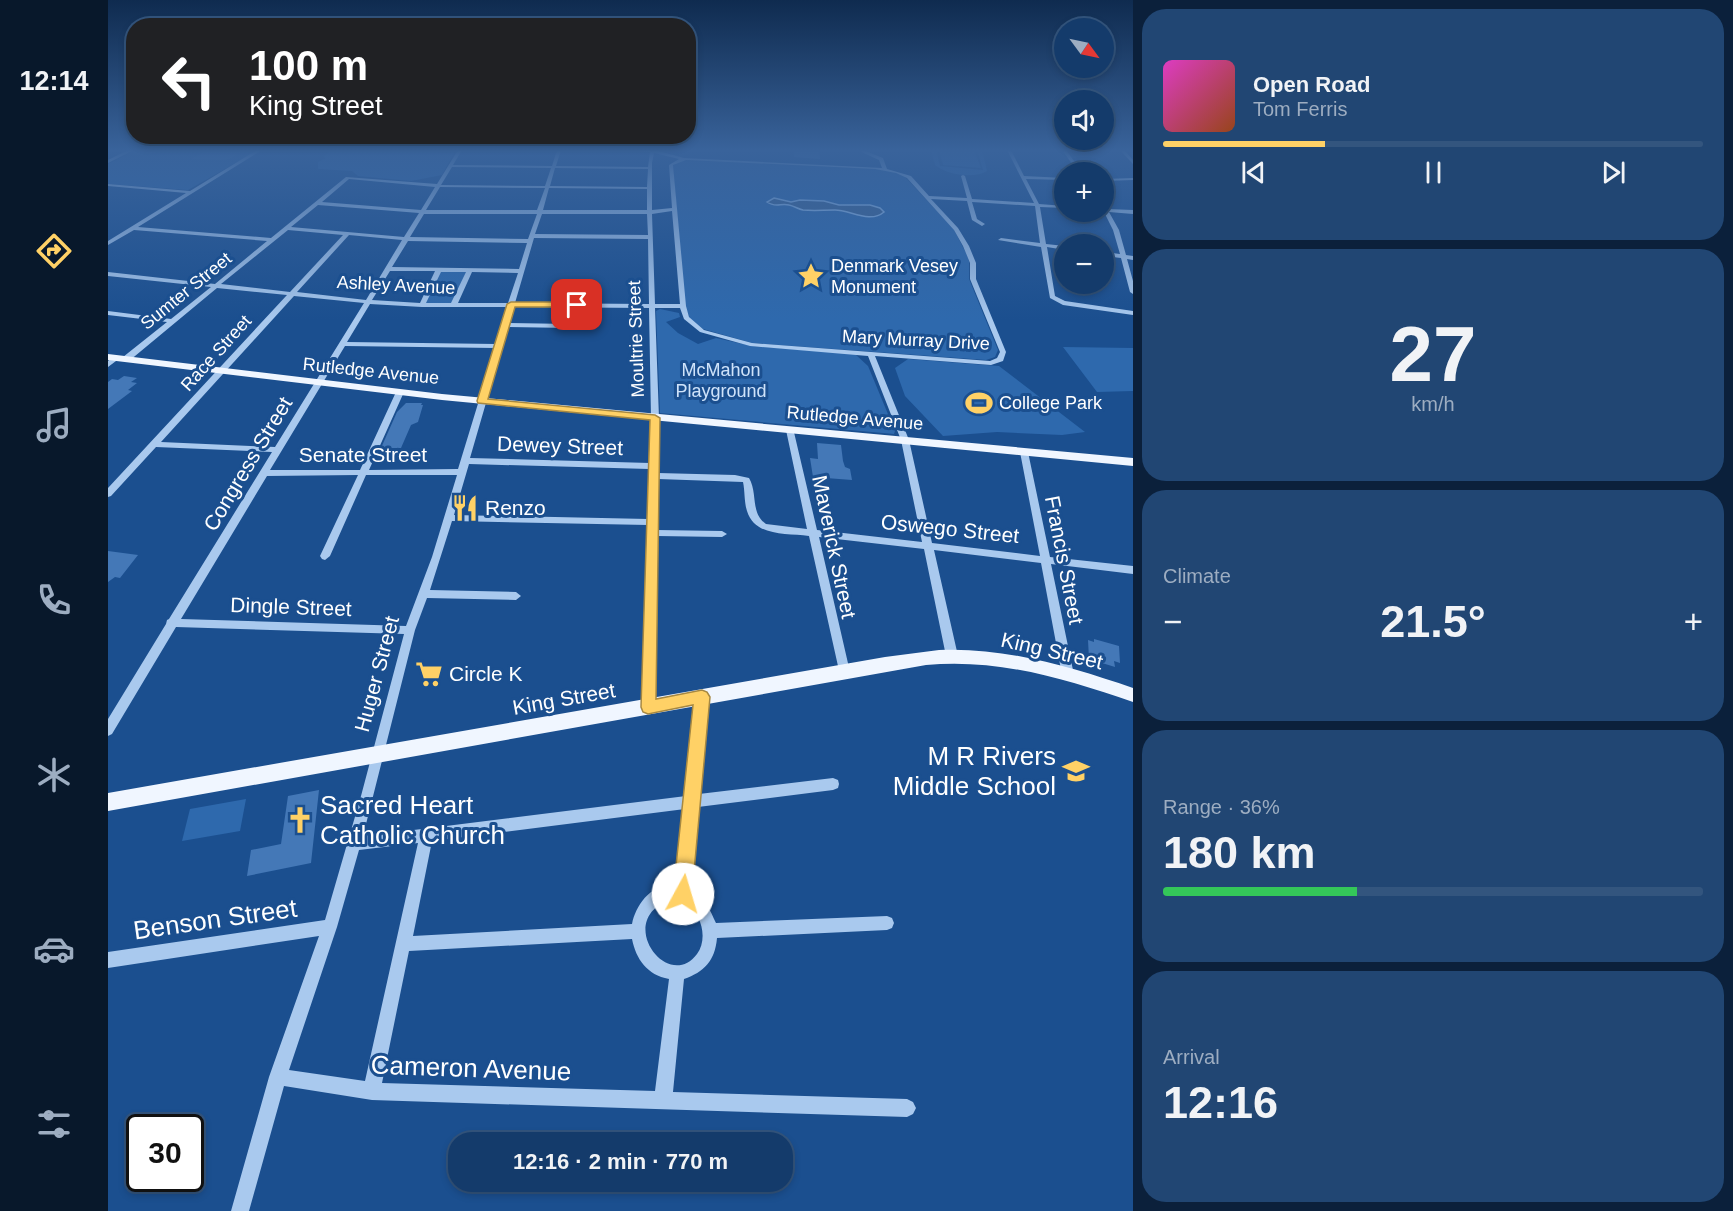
<!DOCTYPE html>
<html lang="en">
<head>
<meta charset="utf-8">
<style>
  body { margin:0; font-family:Helvetica,sans-serif; background:#214673; color:#f1f3f6; height:100vh; display:flex; flex-direction:column; font-size:22px; white-space:nowrap }
  * { box-sizing:border-box; margin:0 }
  p { font-size:20px; color:#9dadc1 }
  .icon { flex:none; width:33px; height:33px; fill:none; stroke:currentColor; stroke-width:2; stroke-linecap:round; stroke-linejoin:round }
  .map { position:relative; flex:1; overflow:hidden }
  .details { display:flex; flex-direction:column; gap:9px; padding:9px; background:#0b203b; width:600px }
  .details>* { flex:none }
  .banner { position:absolute; left:18px; top:18px; width:570px; height:126px; border-radius:24px; box-shadow:0 3px 9px #0003,0 0 0 2px #33557e; background:#202124; color:#fff; overflow:hidden }
  .needle { width:39px; rotate:123deg }
  .tools { position:absolute; left:946px; top:18px; display:grid; gap:12px }
  .tools a { display:grid; place-items:center; width:60px; height:60px; border-radius:50%; background:#143b6b; box-shadow:0 3px 9px #0003,0 0 0 2px #33557e; font-size:30px }
  .speed { position:absolute; left:18px; top:1114px; display:flex; gap:12px; font-size:30px; font-weight:700; text-align:center }
  .speed>* { display:grid; place-content:center; width:78px; height:78px; border-radius:50%; background:#143b6b; box-shadow:0 3px 9px #0003,0 0 0 2px #33557e; line-height:1 }
  .speed .limit { border:3px solid #111; border-radius:9px; background:#fff; color:#111 }
  .pin { position:absolute; display:grid; place-items:center; width:51px; height:51px; color:#fff; margin:-26px; border-radius:12px; box-shadow:0 3px 9px #0006 }
  .me { position:absolute; width:66px; margin:-33px; rotate:6deg; stroke-linejoin:round; filter:drop-shadow(0 0 4px #0008) }
  .turn { display:flex; align-items:center; gap:21px; height:126px; padding:0 24px; font-size:27px }
  .turn .icon { width:78px; height:78px; stroke-width:2.5 }
  .turn b { display:block; font-size:42px; line-height:51px }
  .big { font-size:45px; font-weight:800; line-height:1.1 }
  .details .tile { flex:1; display:flex; flex-direction:column; justify-content:center; gap:9px; min-width:0; padding:0 21px; border-radius:24px; background:#214673 }
  .details .dial { align-items:center; gap:0 }
  .dial b { font-size:78px; line-height:1 }
  .song { display:flex; align-items:center; gap:18px }
  .cover { width:72px; height:72px; border-radius:9px; background:linear-gradient(135deg,hsl(310 70% 55%),hsl(20 70% 35%)) }
  .played { height:6px; border-radius:3px; background:linear-gradient(90deg,#ffd166 30%,#33557e 30%) }
  .keys { display:flex; justify-content:space-around; direction:ltr }
  .heat { display:flex; justify-content:space-between; align-items:center; font-size:33px; direction:ltr }
  .charge { height:9px; border-radius:4px; background:linear-gradient(90deg,#34c759 36%,#33557e 0) }
  .trip { position:absolute; left:340px; top:1132px; width:345px; height:60px; border-radius:24px; background:#143b6b; box-shadow:0 3px 9px #0003,0 0 0 2px #33557e; font-weight:800; line-height:60px; text-align:center }
  main { display:flex; flex:1; min-height:0 }
  .dock { display:flex; flex-direction:column; width:108px; justify-content:space-around; align-items:center; background:#08182b; color:#9dadc1 }
  .dock .icon { width:42px; height:42px }
  .dock .on { color:#ffd166 }
  .dock b { font-size:27px; color:#f1f3f6 }
  .map>svg:first-child { display:block }
  .green { fill:#2e69ad }
  .water { fill:#3c6290; stroke:#9cc4f0; stroke-width:1.5 }
  .building { fill:#4478b7 }
  .lines { fill:none; stroke-linecap:round; stroke-linejoin:round }
  .minor { fill:#a9c9ee; fill-rule:evenodd }
  .major { fill:#f0f6ff; fill-rule:evenodd }
  .route { fill:#ffd166; stroke:#a68842; stroke-width:1.5 }
  .labels { text-anchor:middle; stroke-width:6; stroke-linejoin:round; paint-order:stroke }
  .far-poi-label { font-size:18px; fill:#fff; stroke:#1b4f8f; text-anchor:start }
  .far-street-label { font-size:18px; fill:#fff; stroke:#1b4f8f }
  .far-park-label { font-size:18px; fill:#cfe3fa; stroke:#1b4f8f }
  .street-label { font-size:21px; fill:#fff; stroke:#1b4f8f }
  .poi-label { font-size:21px; fill:#fff; stroke:#1b4f8f; text-anchor:start }
  .near-poi-label { font-size:26px; fill:#fff; stroke:#1b4f8f; text-anchor:end }
  .near-street-label { font-size:26px; fill:#fff; stroke:#1b4f8f }
</style>
</head>
<body>
<main>
<nav class="dock">
<b>12:14</b>
<svg class="icon on" aria-label="directions" viewBox="0 0 24 24"><path d="M12 3l9 9-9 9-9-9zM9 14v-3h6M13 9l2 2-2 2"/></svg>
<svg class="icon" aria-label="music" viewBox="0 0 24 24"><path d="M9 18V5l10-2v13"/><circle cx="6" cy="18" r="3"/><circle cx="16" cy="16" r="3"/></svg>
<svg class="icon" aria-label="phone" viewBox="0 0 24 24"><path d="M5 4h4l2 5-3 2q2 4 5 5l2-3 5 2v4C11 20 4 13 5 4z"/></svg>
<svg class="icon" aria-label="climate" viewBox="0 0 24 24"><path d="M12 3v18M4 7l16 10M4 17L20 7"/></svg>
<svg class="icon" aria-label="car" viewBox="0 0 24 24"><path d="M5 17H2v-5l4-1 3-4h7l3 4 3 1v5h-3M9 17h6M6 11h13"/><circle cx="7" cy="17" r="2"/><circle cx="17" cy="17" r="2"/></svg>
<svg class="icon" aria-label="filters" viewBox="0 0 24 24"><path d="M4 7h16M4 17h16"/><circle cx="9" cy="7" r="2"/><circle cx="15" cy="17" r="2"/></svg>
</nav>
<div class="map">
<svg width="1025" height="1211" viewBox="0 0 1025 1211">
  <rect width="100%" height="100%" fill="#1b4f8f"/>
  <path class="green" d="M28,150H150L80,190L0,184V164Z
    M223,150H324L323,152L346,153L334,175L303,181L250,176L244,171L210,169V162L218,158L215,157Z
    M823,150H828L832,166L875,170L869,150H874L879,171C866,179 839,175 827,165Z
    M831,150H866L873,168L835,165Z
    M573,160L769,169L786,172L797,177L845,228L858,253L861,261V279L890,350L887,357L878,360L644,343L595,329L582,319L577,306L565,165Z
    M332,270L359,271L345,303L316,304Z
    M552,309L571,313L572,317L558,322L570,333L590,344L608,338L644,346L747,354L760,366L787,431L786,434L552,413L548,311Z
    M955,347L1025,348V391L989,392Z
    M800,359L891,366L977,432L954,435L889,432L835,436L797,396L787,368Z
    M138,799L132,831L74,841L82,809Z"/>
  <path class="water" d="M666,198L683,202L692,200L716,201L731,205H762L772,208L776,212C762,224 742,210 727,210C715,210 707,211 695,210C690,209 686,206 681,205C673,203 667,208 659,202Z"/>
  <path class="building" d="M686,150H711L712,159L686,157Z
    M98,151L109,150L135,151L121,159L113,160L83,159Z
    M16,376L29,378L23,382L29,383L20,390L24,391L0,409V382L4,379L10,380Z
    M298,403H314L313,405H315L310,422L303,425L293,448H273L289,412Z
    M709,443L733,445L735,461L737,467L742,469L744,480L705,477L702,458L710,459Z
    M0,551L30,555L12,578L7,577L0,582Z
    M986,639L1011,646L1012,663L1006,661L1007,667L981,659L980,640L986,642Z
    M211,790L203,863L139,876L143,850L173,844L180,796Z"/>
  <g class="lines">
    <path class="minor" d="M20,150H26L0,163V160Z
      M149,150H154L30,227L163,238L238,177L329,184L350,150H354L345,165L444,166L449,150H453L448,166L540,167L542,152L494,150H547L576,158L774,168L771,160L749,150H755L775,158L779,169L803,176L821,196L859,198L853,176L855,175L857,176L864,199L926,203L899,150H903L916,176L957,178V180L918,179L931,204L957,206V208L932,207L938,244L957,246V250L939,247L947,296L957,301L1025,311V315L955,305L942,298L933,247L890,240L893,238L932,243L927,206L864,202L869,219L877,224L874,226L864,220L859,201L823,199L850,228L861,246L868,263V279L898,352L895,361L883,365L767,356L801,440L824,543L932,556L912,452L916,449L920,452L942,557L1025,566V574L943,564L966,675L964,678L960,680L956,678L954,675L933,563L826,550L850,656L848,659L844,661L840,659L838,656L816,549L711,537L742,672L740,675L736,677L732,675L701,536C678,533 647,537 639,511C636,501 637,491 635,482L550,479L549,530L614,531L619,534L614,537L549,536L546,707L544,711L540,712L536,711L534,707L540,525L344,521L322,590L408,592L413,596L408,600L319,598L307,630L255,836L314,829L319,826L322,828L578,796L588,697L590,693L594,692L598,693L600,697L591,794L725,778L730,780L731,784L730,788L725,790L590,807L582,891C597,897 602,910 608,923L779,916L784,918L786,923L784,928L779,930L609,938C607,961 596,972 576,979L565,1092L799,1099L805,1102L808,1108L805,1114L799,1117L264,1100L176,1086L141,1211H123L161,1077L211,936L0,968V952L217,920L253,796L296,634L68,627L4,734L0,736V719L58,624L59,620L61,619L164,452L48,447L3,496L0,497V488L179,295L109,288L21,361H15V357L59,322L0,315V311L63,319L103,287L0,276V272L107,284L159,241L26,230L0,245V241L78,193L0,186V184L82,191ZM546,153L571,159L561,165L564,208L544,210V163ZM578,160L767,169L788,173L799,178L846,230L855,246L862,263V279L892,352L889,358L882,361L644,343L596,330L581,317L578,306L565,165ZM344,167L443,168L437,186L333,185ZM447,168L540,169L539,187L442,186ZM241,179L327,187L313,210L214,202ZM332,187L437,188L429,210H318ZM441,188L539,189V210H435ZM210,205L311,213L296,237L183,227ZM564,211L572,304H547L544,214ZM316,214H429L420,239L302,237ZM434,214H539L540,235L427,234ZM180,230L235,235L182,292L113,284ZM241,235L294,240L258,300L189,292ZM426,238L540,239L541,304L407,303ZM300,241L419,243L411,269L284,267ZM282,271H327L312,303L264,300ZM333,272H358L343,303H318ZM364,272L410,273L400,303H350ZM186,296L256,303L167,447L53,442ZM262,304L314,307H399L388,344L239,342ZM406,307L541,308L543,418L542,463L362,458L400,327L463,328L466,326L463,324L401,323ZM547,308H572L576,319L592,332L642,346L760,356L793,440L814,542L709,530L685,428H679L678,430L699,529L658,524C642,513 650,493 641,478L627,475L550,473L551,418ZM237,346L387,348L350,469L261,470L296,392L292,390L288,392L252,470H162ZM361,464L541,469L540,519L346,515ZM250,475L212,556L214,559L217,560L222,556L258,475H349L324,557L298,626L73,619L159,476ZM577,809L569,886C545,881 528,904 524,924L305,936L324,841ZM310,843L257,1081L181,1070L229,927L251,850ZM565,899C569,901 574,902 578,904C594,914 600,939 589,954C559,994 504,917 565,899ZM524,939C528,959 539,975 561,979L547,1091L274,1083L301,951Z
      M954,150H958L974,172H970Z
      M1012,150H1016L1025,160V164Z
      M1025,178V180L996,181V179Z
      M996,205L1000,209L1025,210V214L1001,212L1011,230L1018,255L1025,256V260L1019,259L1025,281V294L1022,292L1013,258L996,256V252L1012,254L1005,230L996,212Z
      M5,356L12,358L0,367V361Z"/>
    <path class="major" d="M0,354L334,394L1025,458V466L334,400L0,360Z
      M831,650C898,647 963,667 1025,688V702C958,679 889,658 818,665L0,811V793L777,657Z"/>
  </g>
  <linearGradient id="sky" x2="0" y2="1"><stop stop-color="#0f2b4f"/><stop offset="0.47" stop-color="#39639b"/><stop offset="1" stop-color="#39639b" stop-opacity="0"/></linearGradient>
  <rect width="1025" height="320" fill="url(#sky)"/>
  <path class="route" d="M403,302H469L473,305L469,307H407L380,399L547,415L552,418L548,699L594,690L599,692L602,697L584,894L581,901L575,903L568,901L565,894L585,705L540,714L535,712L533,707L542,420L370,403L369,401L399,304Z"/>
  <defs>
    <symbol id="sight-bare" viewBox="-9 -9 18 18"><path d="M0-6L1.8-2.2L6-1.7L2.9 1.2L3.7 5.4L0 3.3L-3.7 5.4L-2.9 1.2L-6-1.7L-1.8-2.2Z" fill="#ffd166" stroke="#1b4f8f" stroke-width="2.5" paint-order="stroke"/></symbol>
    <symbol id="stadium-bare" viewBox="-9 -9 18 18"><path d="M0-5a6.5 5 0 1 0 0 10a6.5 5 0 1 0 0-10ZM-3.5-1.8h7v3.6h-7Z" fill="#ffd166" stroke="#1b4f8f" stroke-width="2.5" paint-order="stroke"/></symbol>
    <symbol id="restaurant-bare" viewBox="-9 -9 18 18"><path d="M-5-6h1v4h1v-4h1v4h1v-4h1v5L-1.5 .5V6h-2V.5L-5-1ZM5-6V6H3V1.5H1.5Q1.5-4 5-6Z" fill="#ffd166" stroke="#1b4f8f" stroke-width="2.5" paint-order="stroke"/></symbol>
    <symbol id="supermarket-bare" viewBox="-9 -9 18 18"><path d="M-6-5.5h2.5l.6 2H6L4.5 2H-2.5L-4.4-4H-6ZM-1.5 3.2a1.3 1.3 0 1 0 .1 0ZM3 3.2a1.3 1.3 0 1 0 .1 0Z" fill="#ffd166" stroke="#1b4f8f" stroke-width="2.5" paint-order="stroke"/></symbol>
    <symbol id="school-bare" viewBox="-9 -9 18 18"><path d="M0-5L7-2L0 1L-7-2ZM-4 1L0 2.5L4 1V4Q0 6-4 4Z" fill="#ffd166" stroke="#1b4f8f" stroke-width="2.5" paint-order="stroke"/></symbol>
    <symbol id="church-bare" viewBox="-9 -9 18 18"><path d="M-1.2-6h2.4v3.5h3.3v2.4h-3.3V6h-2.4V-.1h-3.3v-2.4h3.3Z" fill="#ffd166" stroke="#1b4f8f" stroke-width="2.5" paint-order="stroke"/></symbol>
  </defs>
  <g fill-rule="evenodd">
    <use href="#sight-bare" x="684" y="257" width="38" height="38"/>
    <use href="#stadium-bare" x="852" y="384" width="38" height="38"/>
    <use href="#restaurant-bare" x="338" y="489" width="38" height="38"/>
    <use href="#supermarket-bare" x="302" y="655" width="38" height="38"/>
    <use href="#school-bare" x="949" y="752" width="38" height="38"/>
    <use href="#church-bare" x="173" y="801" width="38" height="38"/>
  </g>
  <g class="labels">
    <g class="far-poi-label">
      <text x="723" y="272">Denmark Vesey<tspan x="723" dy="21">Monument</tspan></text>
      <text x="891" y="409">College Park</text>
    </g>
    <g class="far-street-label">
      <text transform="translate(288 285) rotate(3)" y="6">Ashley Avenue</text>
      <text transform="translate(78 291) rotate(-39)" y="6">Sumter Street</text>
      <text transform="translate(528 339) rotate(-92)" y="6">Moultrie Street</text>
      <text transform="translate(808 340) rotate(3)" y="6">Mary Murray Drive</text>
      <text transform="translate(108 353) rotate(-48)" y="6">Race Street</text>
      <text transform="translate(263 371) rotate(6)" y="6">Rutledge Avenue</text>
      <text transform="translate(747 418) rotate(5)" y="6">Rutledge Avenue</text>
    </g>
    <g class="far-park-label">
      <text x="613" y="376">McMahon<tspan x="613" dy="21">Playground</tspan></text>
    </g>
    <g class="street-label">
      <text transform="translate(452 446) rotate(2)" y="7">Dewey Street</text>
      <text x="255" y="462">Senate Street</text>
      <text transform="translate(140 464) rotate(-59)" y="7">Congress Street</text>
      <text transform="translate(842 529) rotate(6)" y="7">Oswego Street</text>
      <text transform="translate(726 547) rotate(78)" y="7">Maverick Street</text>
      <text transform="translate(956 560) rotate(79)" y="7">Francis Street</text>
      <text transform="translate(183 607) rotate(2)" y="7">Dingle Street</text>
      <text transform="translate(944 651) rotate(13)" y="7">King Street</text>
      <text transform="translate(269 674) rotate(-75)" y="7">Huger Street</text>
      <text transform="translate(456 699) rotate(-10)" y="7">King Street</text>
    </g>
    <g class="poi-label">
      <text x="377" y="515">Renzo</text>
      <text x="341" y="681">Circle K</text>
    </g>
    <g class="near-poi-label">
      <text x="948" y="765">M R Rivers<tspan x="948" dy="30">Middle School</tspan></text>
      <text x="212" y="814" text-anchor="start">Sacred Heart<tspan x="212" dy="30">Catholic Church</tspan></text>
    </g>
    <g class="near-street-label">
      <text transform="translate(107 919) rotate(-8)" y="9">Benson Street</text>
      <text transform="translate(363 1068) rotate(2)" y="9">Cameron Avenue</text>
    </g>
  </g>
</svg>
<div class="tools">
<a><svg class="needle" viewBox="-14 -14 28 28"><path d="M0-13l5 13h-10z" fill="#e53935"/><path d="M0 13l5-13h-10z" fill="#9dadc1"/></svg></a>
<a><svg class="icon" aria-label="sound" viewBox="0 0 24 24"><path d="M4 9h4l5-4v14l-5-4H4zM17 9q2 3 0 6"/></svg></a>
<a>+</a>
<a>−</a>
</div>
<div class="speed"><div class="limit">30</div></div>
<div class="pin" style="left:469px;top:305px;background:#d93025"><svg class="icon" aria-label="arrive" viewBox="0 0 24 24"><path d="M6 21V4h12l-3 4 3 4H6"/></svg></div>
<svg class="me" style="left:575px;top:894px" viewBox="-20 -20 40 40"><circle r="19" fill="#fff"/><path d="M0-13L10 11 0 6-10 11z" fill="#ffd166"/></svg>
<div class="trip">12:16 · 2 min · 770 m</div>
<div class="banner">
<div class="turn"><svg class="icon" aria-label="left" viewBox="0 0 24 24"><path d="M17 20v-9H6M10 6l-5 5 5 5"/></svg><div><b>100 m</b>King Street</div></div>
</div>
</div>
<section class="details">
<div class="tile">
<div class="song"><i class="cover"></i><div><b>Open Road</b><p>Tom Ferris</p></div></div>
<div class="played"></div>
<div class="keys"><svg class="icon" aria-label="previous" viewBox="0 0 24 24"><path d="M18 5L8 12l10 7zM5 5v14"/></svg><svg class="icon" aria-label="pause" viewBox="0 0 24 24"><path d="M8 5v14M16 5v14"/></svg><svg class="icon" aria-label="next" viewBox="0 0 24 24"><path d="M6 5l10 7-10 7zM19 5v14"/></svg></div>
</div>
<div class="tile dial"><b>27</b><p>km/h</p></div>
<div class="tile"><p>Climate</p>
<div class="heat"><a>−</a><b class="big">21.5°</b><a>+</a></div>
</div>
<div class="tile"><p>Range · 36%</p><b class="big">180 km</b><div class="charge"></div></div>
<div class="tile"><p>Arrival</p><b class="big">12:16</b></div>
</section>
</main>
</body>
</html>
